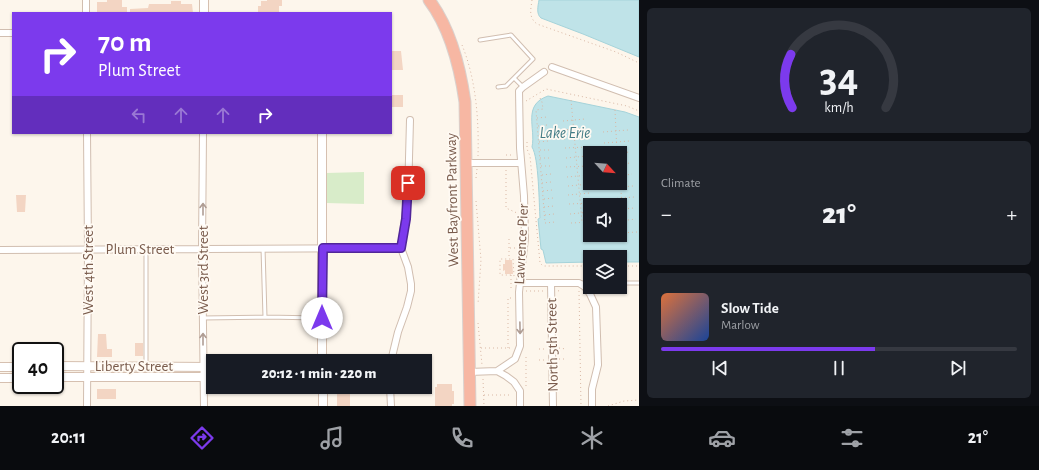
<!DOCTYPE html>
<html lang="en">
<head>
<meta charset="utf-8">
<style>
  body { margin:0; font-family:"Alegreya Sans",sans-serif; background:#20242c; color:#f1f3f6; height:100vh; display:flex; flex-direction:column; font-size:15px; white-space:nowrap }
  * { box-sizing:border-box; margin:0 }
  p { font-size:13px; color:#9ea1a6 }
  .icon { flex:none; width:22px; height:22px; fill:none; stroke:currentColor; stroke-width:2; stroke-linecap:round; stroke-linejoin:round }
  .map { position:relative; flex:1; overflow:hidden }
  .panel { display:flex; flex-direction:column; gap:8px; padding:8px; background:#0d0f14; width:400px }
  .panel>* { flex:none }
  .hud { position:absolute; left:12px; top:12px; width:380px; height:122px; border-radius:0px; box-shadow:0 1px 3px #0004; background:#7c3aed; color:#fff; overflow:hidden }
  .needle { width:26px; rotate:116deg }
  .fabs { position:absolute; left:583px; top:146px; display:grid; gap:8px }
  .fabs a { display:grid; place-items:center; width:44px; height:44px; border-radius:0px; background:#171b24; box-shadow:0 1px 3px #0004; font-size:20px }
  .speed { position:absolute; left:12px; top:342px; display:flex; gap:8px; font-size:20px; font-weight:700; text-align:center }
  .speed>* { display:grid; place-content:center; width:52px; height:52px; border-radius:50%; background:#171b24; box-shadow:0 1px 3px #0004; line-height:1 }
  .speed .limit { border:2px solid #111; border-radius:6px; background:#fff; color:#111 }
  .pin { position:absolute; display:grid; place-items:center; width:34px; height:34px; color:#fff; margin:-17px; border-radius:8px; box-shadow:0 2px 6px #0006 }
  .me { position:absolute; width:44px; margin:-22px; rotate:0deg; stroke-linejoin:round; filter:drop-shadow(0 0 3px #0008) }
  .turn { display:flex; align-items:center; gap:14px; height:84px; padding:0 20px; font-size:18px }
  .turn .icon { width:52px; height:52px; stroke-width:2.5 }
  .turn b { display:block; font-size:28px; line-height:34px }
  .lanes { display:flex; align-items:center; height:38px; padding:0 20px; background:#0003; justify-content:center; gap:20px; direction:ltr }
  .lanes .off { opacity:.35 }
  .big { font-size:30px; font-weight:800; line-height:1.1 }
  .panel .tile { flex:1; display:flex; flex-direction:column; justify-content:center; gap:6px; min-width:0; padding:0 14px; border-radius:6px; background:#20242c }
  .panel .dial { align-items:center; gap:0 }
  .dial svg { height:104px; overflow:visible; fill:none; stroke:#363941; stroke-width:7; stroke-linecap:round; text-anchor:middle }
  .dial text { fill:#f1f3f6; stroke:none }
  .song { display:flex; align-items:center; gap:12px }
  .cover { width:48px; height:48px; border-radius:6px; background:linear-gradient(135deg,hsl(20 70% 55%),hsl(220 70% 35%)) }
  .played { height:4px; border-radius:2px; background:linear-gradient(90deg,#7c3aed 60%,#363941 60%) }
  .keys { display:flex; justify-content:space-around; direction:ltr }
  .heat { display:flex; justify-content:space-between; align-items:center; font-size:22px; direction:ltr }
  .trip { position:absolute; left:206px; top:354px; width:226px; height:40px; border-radius:0px; background:#171b24; box-shadow:0 1px 3px #0004; font-weight:800; line-height:40px; text-align:center }
  .tabs { display:flex; height:64px; justify-content:space-around; align-items:center; background:#090b0e; color:#9ea1a6 }
  .tabs .icon { width:28px; height:28px }
  .tabs .current { color:#7c3aed }
  .tabs b { font-size:18px; color:#f1f3f6 }
  main { display:flex; flex:1; min-height:0 }
  .map>svg:first-child { display:block }
  .green { fill:#d8ecc9 }
  .water { fill:#bfe3e8; stroke:#a5d3da; fill-rule:evenodd }
  .building { fill:#f3d5c3 }
  .lines { fill:none; stroke-linecap:round; stroke-linejoin:round }
  .lane-casing { stroke:#d1beb0; stroke-width:5 }
  .street-casing { stroke:#d1beb0; stroke-width:8 }
  .secondary-casing { stroke:#d6c0b0; stroke-width:10 }
  .highway-casing { stroke:#dad1cd; stroke-width:13 }
  .path { stroke:#d9b8a5; stroke-width:1; stroke-dasharray:1 3; stroke-linecap:butt }
  .lane { stroke:#fff; stroke-width:3 }
  .street { stroke:#fff; stroke-width:6 }
  .secondary { stroke:#fff; stroke-width:8 }
  .highway { stroke:#f7b7a3; stroke-width:11 }
  .oneway { stroke:#af9d94 }
  .route-casing { stroke:#51269a; stroke-width:10 }
  .route { stroke:#7c3aed; stroke-width:7 }
  .labels { text-anchor:middle; stroke-width:3.5; stroke-linejoin:round; paint-order:stroke }
  .street-label { font-size:15px; fill:#7a5c4d; stroke:#fffaf3 }
  .water-label { font-size:16px; font-style:italic; fill:#437c86; stroke:#fffaf3 }
</style>
</head>
<body>
<main>
<div class="map">
<svg width="639" height="406" viewBox="0 0 639 406">
  <rect width="100%" height="100%" fill="#fdf6ec"/>
  <path class="green" d="M364,172V204L326,203V173Z"/>
  <path class="water" d="M539,0H639V57L583,34L541,18C536,14 538,6 539,0Z
    M548,96L625,112L639,117V262H620V257H590V262L546,263L543,250L541,249L538,219L540,218C539,204 539,158 532,147C536,128 522,105 548,96ZM590,153H620V183H590ZM590,205H620V235H590Z"/>
  <path class="building" d="M107,0H122V7H127V13H97V2H107Z
    M267,0H282V6H279V13H258V6H261V1H267Z
    M171,1H181V4H192L193,13H130V9L148,8L149,4H171Z
    M391,51H401L403,70H391Z
    M391,95H403V107H391Z
    M16,195H26L25,212H17Z
    M505,260H512L513,274H505V270L503,271V264H505Z
    M98,334H106L107,349H112V357H97Z
    M135,343H143V356H135Z
    M437,384H452V391H454V404H452V406H435V387H437Z
    M97,389H116V399H97Z
    M337,392L350,393V406H337Z"/>
  <g class="lines">
    <defs>
      <path id="lane" d="M480,40L511,35L533,59L506,86L498,87
        M514,78L523,87
        M263,248L265,317L320,318
        M146,249V365
        M581,283H590
        M620,283H639
        M203,318L265,317"/>
      <path id="street" d="M86,0V13
        M0,33H13
        M552,67L639,98
        M203,133L202,248L204,406
        M466,163H521
        M0,250L401,248
        M520,283H579L585,287L590,294L596,307L598,365L592,389V406
        M551,283L553,406
        M391,361L398,332L407,307L411,291V284L408,267L401,248L408,196L410,120
        M497,371L515,359L520,346L519,292L525,238L524,196L520,148L519,91L523,87L544,72
        M469,372L497,371L506,376L514,382L520,391V406
        M390,387L391,406
        M87,406L88,249L87,133"/>
      <path id="secondary" d="M204,0V13
        M322,133V361
        M55,366L213,367
        M0,367H21
        M55,377H213
        M0,378H21
        M323,387V406"/>
      <path id="highway" d="M429,0C451,29 460,67 465,102L470,406"/>
    </defs>
    <use href="#lane" class="lane-casing"/>
    <use href="#street" class="street-casing"/>
    <use href="#secondary" class="secondary-casing"/>
    <use href="#highway" class="highway-casing"/>
    <path class="path" d="M532,0C531,9 528,17 537,24L616,52L639,63
      M462,45C476,79 479,120 478,156
      M540,98L542,102L543,109L536,110L545,223L555,222
      M571,100L582,222
      M526,101L546,89L627,106L639,111
      M615,110L617,153
      M537,118L547,117
      M563,121L585,119
      M538,126L547,125
      M563,130L585,128
      M603,132L628,130
      M539,134H548
      M564,139L586,137
      M527,142V149L530,156L540,263L543,266H590
      M539,142L548,141
      M604,143L629,141
      M565,148L587,147
      M540,150H549
      M619,153L630,152
      M506,155H512
      M540,158H550
      M566,158L587,156
      M620,164L631,163
      M541,166H550
      M566,167L588,166
      M506,170V208L517,213
      M542,175L551,174
      M620,176L632,174
      M567,177L589,175
      M476,178L477,169
      M620,181L625,233
      M542,183L551,182
      M568,186L590,184
      M608,188L633,186
      M543,191L552,190
      M568,195L590,193
      M544,199L553,198
      M609,199L634,197
      M476,201L481,260L478,304
      M569,204L591,203
      M544,207L554,206
      M620,209L635,208
      M570,214L590,212
      M545,215L554,214
      M620,221L636,219
      M571,223L590,222
      M620,233L637,232
      M509,239V258
      M510,248H516
      M620,266H639
      M511,288V275L514,276L513,259H500V275H511
      M526,291H545
      M558,291L561,290
      M579,291L581,406
      M478,323L482,365
      M481,348H512
      M508,348V298H513
      M559,348L566,349
      M539,349H545
      M526,357V387
      M559,359H566
      M539,360H546
      M483,379L484,406
      M484,395H512
      M608,406L624,401L639,400"/>
    <use href="#lane" class="lane"/>
    <use href="#street" class="street"/>
    <use href="#secondary" class="secondary"/>
    <use href="#highway" class="highway"/>
  </g>
  <defs><path id="oneway-shaft" d="M-6 0H5M1.5-3L5.5 0L1.5 3" fill="none" stroke-width="1.6" stroke-linecap="round" stroke-linejoin="round"/></defs>
  <g class="oneway">
    <use href="#oneway-shaft" transform="translate(203 209) rotate(-90)"/>
    <use href="#oneway-shaft" transform="translate(520 328) rotate(89)"/>
    <use href="#oneway-shaft" transform="translate(203 339) rotate(-90)"/>
  </g>
  <g class="lines">
    <defs>
      <path id="route" d="M322,318L323,248H401L406,219L408,183"/>
    </defs>
    <use href="#route" class="route-casing"/>
    <use href="#route" class="route"/>
  </g>
  <g class="labels">
    <g class="street-label">
      <text transform="translate(452 200) rotate(-91)" y="5">West Bayfront Parkway</text>
      <text transform="translate(521 244) rotate(-87)" y="5">Lawrence Pier</text>
      <text x="140" y="254">Plum Street</text>
      <text transform="translate(88 270) rotate(-90)" y="5">West 4th Street</text>
      <text transform="translate(203 270) rotate(-90)" y="5">West 3rd Street</text>
      <text transform="translate(552 345) rotate(-91)" y="5">North 5th Street</text>
      <text x="134" y="371">Liberty Street</text>
    </g>
    <g class="water-label">
      <text x="565" y="138">Lake Erie</text>
    </g>
  </g>
</svg>
<div class="fabs">
<a><svg class="needle" viewBox="-14 -14 28 28"><path d="M0-13l5 13h-10z" fill="#e53935"/><path d="M0 13l5-13h-10z" fill="#9ea1a6"/></svg></a>
<a><svg class="icon" aria-label="sound" viewBox="0 0 24 24"><path d="M4 9h4l5-4v14l-5-4H4zM17 9q2 3 0 6"/></svg></a>
<a><svg class="icon" aria-label="layers" viewBox="0 0 24 24"><path d="M12 4l9 5-9 5-9-5zM3 14l9 5 9-5"/></svg></a>
</div>
<div class="speed"><div class="limit">40</div></div>
<div class="pin" style="left:408px;top:183px;background:#d93025"><svg class="icon" aria-label="arrive" viewBox="0 0 24 24"><path d="M6 21V4h12l-3 4 3 4H6"/></svg></div>
<svg class="me" style="left:322px;top:318px" viewBox="-20 -20 40 40"><circle r="19" fill="#fff"/><path d="M0-13L10 11 0 6-10 11z" fill="#7c3aed"/></svg>
<div class="trip">20:12 · 1 min · 220 m</div>
<div class="hud">
<div class="turn"><svg class="icon" aria-label="right" viewBox="0 0 24 24"><path d="M7 20v-9h11M14 6l5 5-5 5"/></svg><div><b>70 m</b>Plum Street</div></div>
<div class="lanes"><svg class="icon off" aria-label="left" viewBox="0 0 24 24"><path d="M17 20v-9H6M10 6l-5 5 5 5"/></svg><svg class="icon off" aria-label="ahead" viewBox="0 0 24 24"><path d="M12 20V5M6 11l6-6 6 6"/></svg><svg class="icon off" aria-label="ahead" viewBox="0 0 24 24"><path d="M12 20V5M6 11l6-6 6 6"/></svg><svg class="icon" aria-label="right" viewBox="0 0 24 24"><path d="M7 20v-9h11M14 6l5 5-5 5"/></svg></div>
</div>
</div>
<section class="panel">
<div class="tile dial"><svg viewBox="0 0 100 80">
<path d="M14 69A42 42 0 1 1 86 69"/>
<path d="M14 69A42 42 0 0 1 13 28" stroke="#7c3aed"/>
<text x="50" y="56" font-size="32" font-weight="700">34</text>
<text x="50" y="72" font-size="11">km/h</text>
</svg></div>
<div class="tile"><p>Climate</p>
<div class="heat"><a>−</a><b class="big">21°</b><a>+</a></div>
</div>
<div class="tile">
<div class="song"><i class="cover"></i><div><b>Slow Tide</b><p>Marlow</p></div></div>
<div class="played"></div>
<div class="keys"><svg class="icon" aria-label="previous" viewBox="0 0 24 24"><path d="M18 5L8 12l10 7zM5 5v14"/></svg><svg class="icon" aria-label="pause" viewBox="0 0 24 24"><path d="M8 5v14M16 5v14"/></svg><svg class="icon" aria-label="next" viewBox="0 0 24 24"><path d="M6 5l10 7-10 7zM19 5v14"/></svg></div>
</div>
</section>
</main>
<nav class="tabs">
<b>20:11</b>
<svg class="icon current" aria-label="directions" viewBox="0 0 24 24"><path d="M12 3l9 9-9 9-9-9zM9 14v-3h6M13 9l2 2-2 2"/></svg>
<svg class="icon" aria-label="music" viewBox="0 0 24 24"><path d="M9 18V5l10-2v13"/><circle cx="6" cy="18" r="3"/><circle cx="16" cy="16" r="3"/></svg>
<svg class="icon" aria-label="phone" viewBox="0 0 24 24"><path d="M5 4h4l2 5-3 2q2 4 5 5l2-3 5 2v4C11 20 4 13 5 4z"/></svg>
<svg class="icon" aria-label="climate" viewBox="0 0 24 24"><path d="M12 3v18M4 7l16 10M4 17L20 7"/></svg>
<svg class="icon" aria-label="car" viewBox="0 0 24 24"><path d="M5 17H2v-5l4-1 3-4h7l3 4 3 1v5h-3M9 17h6M6 11h13"/><circle cx="7" cy="17" r="2"/><circle cx="17" cy="17" r="2"/></svg>
<svg class="icon" aria-label="filters" viewBox="0 0 24 24"><path d="M4 7h16M4 17h16"/><circle cx="9" cy="7" r="2"/><circle cx="15" cy="17" r="2"/></svg>
<b>21°</b>
</nav>
</body>
</html>
